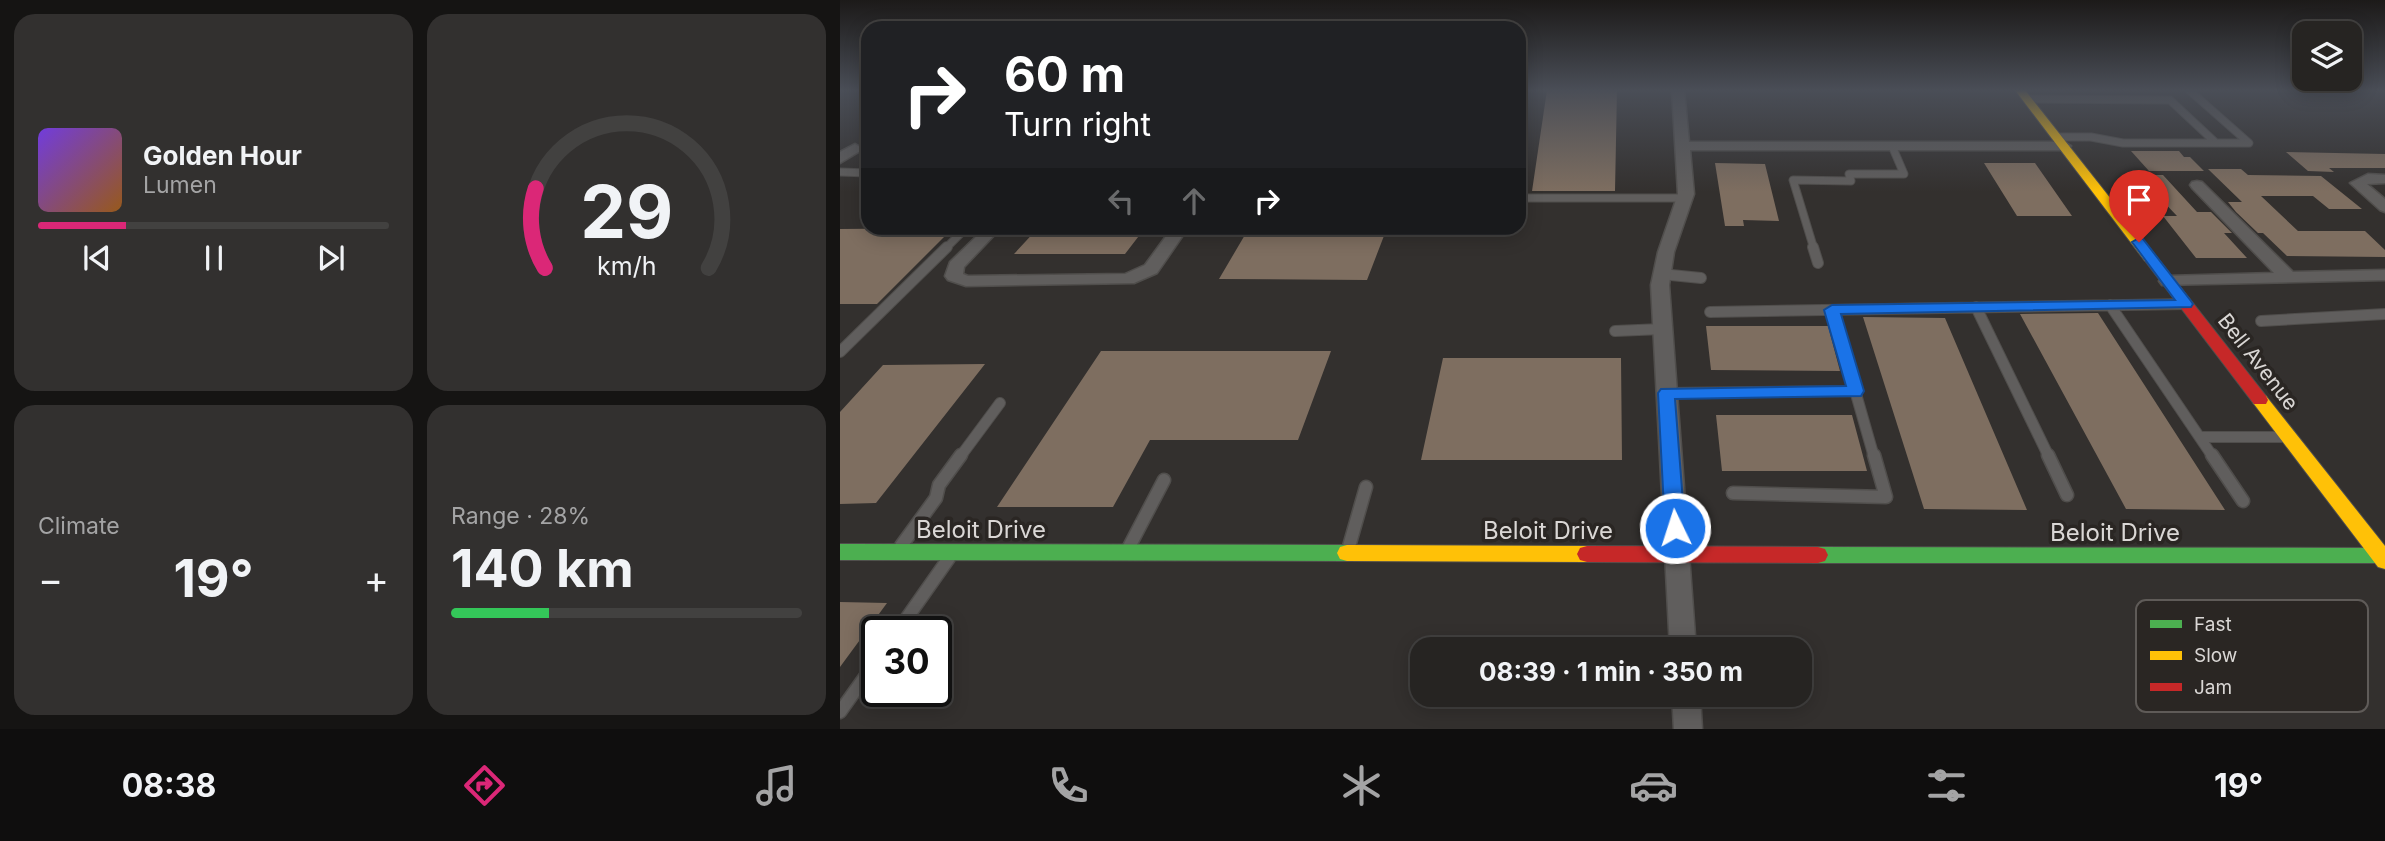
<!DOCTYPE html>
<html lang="en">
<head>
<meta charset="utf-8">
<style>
  body { margin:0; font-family:Inter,sans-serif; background:#32302f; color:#f1f3f6; height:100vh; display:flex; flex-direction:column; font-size:26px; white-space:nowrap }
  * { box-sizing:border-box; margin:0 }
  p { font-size:23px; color:#a4a4a5 }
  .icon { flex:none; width:38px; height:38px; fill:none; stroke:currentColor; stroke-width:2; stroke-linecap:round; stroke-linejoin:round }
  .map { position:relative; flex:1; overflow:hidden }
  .details { display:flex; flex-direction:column; gap:14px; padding:14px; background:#151413; width:840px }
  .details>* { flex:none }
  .top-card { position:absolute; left:21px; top:21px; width:665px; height:214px; border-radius:21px; box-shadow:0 4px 18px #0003,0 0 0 2px #424140; background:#202124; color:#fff; overflow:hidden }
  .buttons { position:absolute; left:1452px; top:21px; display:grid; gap:14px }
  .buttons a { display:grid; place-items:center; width:70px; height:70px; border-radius:14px; background:#262422; box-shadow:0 4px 18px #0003,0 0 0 2px #424140; font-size:35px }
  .speed { position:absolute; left:21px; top:616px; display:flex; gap:14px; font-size:35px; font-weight:700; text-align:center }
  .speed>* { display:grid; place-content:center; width:91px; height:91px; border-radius:50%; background:#262422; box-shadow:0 4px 18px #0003,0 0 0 2px #424140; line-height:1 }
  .speed .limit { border:4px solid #111; border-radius:10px; background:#fff; color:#111 }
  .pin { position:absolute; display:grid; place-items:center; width:60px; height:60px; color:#fff; margin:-72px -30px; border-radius:50% 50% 50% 0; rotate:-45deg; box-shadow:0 0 7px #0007 }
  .pin .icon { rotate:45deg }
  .me { position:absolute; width:77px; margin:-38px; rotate:356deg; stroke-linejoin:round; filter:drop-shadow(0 0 5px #0008) }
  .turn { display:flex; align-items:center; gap:24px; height:147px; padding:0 28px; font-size:32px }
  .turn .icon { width:91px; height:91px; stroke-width:2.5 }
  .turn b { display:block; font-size:49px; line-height:60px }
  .lanes { display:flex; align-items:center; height:66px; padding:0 28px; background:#0003; justify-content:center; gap:35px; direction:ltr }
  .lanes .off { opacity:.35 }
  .big { font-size:52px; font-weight:700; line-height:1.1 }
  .details .card { flex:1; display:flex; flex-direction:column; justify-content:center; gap:10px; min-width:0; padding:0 24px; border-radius:21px; background:#32302f }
  .details .dial { align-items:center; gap:0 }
  .dial svg { height:182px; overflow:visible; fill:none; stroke:#424140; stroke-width:7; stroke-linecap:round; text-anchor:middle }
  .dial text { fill:#f1f3f6; stroke:none }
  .song { display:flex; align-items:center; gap:21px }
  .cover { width:84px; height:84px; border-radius:10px; background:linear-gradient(135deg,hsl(260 70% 55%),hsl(30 70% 35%)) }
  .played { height:7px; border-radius:4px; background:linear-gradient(90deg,#db2777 25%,#424140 25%) }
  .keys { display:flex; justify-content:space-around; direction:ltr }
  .heat { display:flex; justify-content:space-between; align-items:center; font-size:38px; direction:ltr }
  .charge { height:10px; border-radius:5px; background:linear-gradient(90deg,#34c759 28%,#424140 0) }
  .details .tiles { flex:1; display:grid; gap:14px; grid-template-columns:repeat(2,1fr) }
  .trip { position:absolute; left:570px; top:637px; width:402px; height:70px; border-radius:21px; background:#262422; box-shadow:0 4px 18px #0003,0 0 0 2px #424140; font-weight:700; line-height:70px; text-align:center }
  .dock { display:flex; height:112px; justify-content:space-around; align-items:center; background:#0f0e0e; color:#a4a4a5 }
  .dock .icon { width:49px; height:49px }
  .dock .active { color:#db2777 }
  .dock b { font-size:32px; color:#f1f3f6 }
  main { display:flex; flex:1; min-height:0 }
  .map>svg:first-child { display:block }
  .building { fill:#7e6e60 }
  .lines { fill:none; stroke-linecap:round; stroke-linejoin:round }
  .lane-far2-casing { stroke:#504e4c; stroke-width:9 }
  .lane-far1-casing { stroke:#504e4c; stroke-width:12 }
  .lane-casing { stroke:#504e4c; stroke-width:15 }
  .street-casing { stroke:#504e4c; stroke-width:3 }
  .fast-casing { stroke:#504e4c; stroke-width:2 }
  .slow-casing { stroke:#504e4c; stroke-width:2 }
  .jam-casing { stroke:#504e4c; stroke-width:2 }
  .lane-far2 { stroke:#605e5d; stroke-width:7 }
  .lane-far1 { stroke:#605e5d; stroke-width:10 }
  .lane { stroke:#605e5d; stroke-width:12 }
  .street { fill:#605e5d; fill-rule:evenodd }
  .fast { fill:#4caf50; fill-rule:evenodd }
  .slow { fill:#ffc107; fill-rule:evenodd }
  .jam { fill:#c62828; fill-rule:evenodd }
  .route { fill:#1a73e8; stroke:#114b97; stroke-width:2 }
  .labels { text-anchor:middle; stroke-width:7; stroke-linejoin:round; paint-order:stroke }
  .street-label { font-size:21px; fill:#dad7d5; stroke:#2a2623 }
  .near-street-label { font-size:24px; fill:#dad7d5; stroke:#2a2623 }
  .key { fill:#2a2623; stroke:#5f5b58; stroke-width:2 }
  .key-label { font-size:19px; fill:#dad7d5 }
</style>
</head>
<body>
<main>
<section class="details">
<div class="tiles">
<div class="card">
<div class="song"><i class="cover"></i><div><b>Golden Hour</b><p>Lumen</p></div></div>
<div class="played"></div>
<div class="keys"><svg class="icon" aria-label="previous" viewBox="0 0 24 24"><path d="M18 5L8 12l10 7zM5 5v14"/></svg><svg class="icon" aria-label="pause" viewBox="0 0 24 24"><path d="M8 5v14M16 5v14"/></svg><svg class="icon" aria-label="next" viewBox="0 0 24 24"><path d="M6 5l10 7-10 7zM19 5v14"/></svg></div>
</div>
<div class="card dial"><svg viewBox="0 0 100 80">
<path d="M14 69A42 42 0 1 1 86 69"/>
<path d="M14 69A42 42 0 0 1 10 34" stroke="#db2777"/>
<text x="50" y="56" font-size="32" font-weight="700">29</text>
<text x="50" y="72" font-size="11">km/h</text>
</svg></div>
<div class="card"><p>Climate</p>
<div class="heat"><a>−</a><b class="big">19°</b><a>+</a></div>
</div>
<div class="card"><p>Range · 28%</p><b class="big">140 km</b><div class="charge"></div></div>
</div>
</section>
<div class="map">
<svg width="1545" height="729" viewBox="0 0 1545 729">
  <rect width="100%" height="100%" fill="#33302e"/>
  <path class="building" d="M707,90H777L775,191H692Z
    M1291,151H1339L1344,157H1350L1364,171H1309Z
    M1446,152L1545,154V168H1489L1494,172L1468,171Z
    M875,163L925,164L939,221L903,220L904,226H885Z
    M1144,163H1195L1232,216H1177Z
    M1368,169H1401L1408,175L1481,176L1522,209H1489L1473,196H1421L1458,231H1525L1545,250V257L1447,256L1423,233H1418L1396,212L1388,202H1402Z
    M1298,175H1323L1357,212H1371L1392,233H1384L1407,258H1356L1323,216H1337Z
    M113,228L37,304H0V229Z
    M198,228H305L285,254H174Z
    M409,228H547L527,280L379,279Z
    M1258,313L1385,510L1286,509L1180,314Z
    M1023,317L1105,318L1187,510L1084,509Z
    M866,326H988L1000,371L871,370Z
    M261,351H491L458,440H310L273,507H157Z
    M603,358H781L782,460H581Z
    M145,364L36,503L0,504V412L43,365Z
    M876,415H1012L1027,471H882Z
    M0,602L47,603L0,667Z"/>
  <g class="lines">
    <defs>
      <path id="lane-far2" d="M1349,90L1409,143H1376
        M1187,99L1330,100L1376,143H1283L1251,137H1217
        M0,172L28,173
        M679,198H845
        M105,249L126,228
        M974,249L953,180L1011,181L1009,174H1064L1052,146"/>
      <path id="lane-far1" d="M973,247L978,263
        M821,274L861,278
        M1270,305L1373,457
        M1136,307L1209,457
        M992,310L1034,457
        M870,312L1346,304
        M1421,321L1545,314
        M775,331L822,329
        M0,352L107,247
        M827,393L1015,391
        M1360,437H1443
        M120,457L160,403"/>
      <path id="lane" d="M1208,455L1227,495
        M1372,455L1403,501
        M893,493L1046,497L1034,455
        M61,546L96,498L99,485L121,455
        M288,549L324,480
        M508,550L526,487
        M57,632L109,558
        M0,712L37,660"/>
      <path id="street" d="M832,90H844L849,142H1224L1231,146L1224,150H850L854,194L834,252L829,285L856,649H830L811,285L818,252L838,194Z
        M15,144L22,148L20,151L0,163V152Z
        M1528,174L1545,175V183L1527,184L1545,199V212L1540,210L1510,183Z
        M1357,181L1362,182L1453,272L1545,270V280L1322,285L1319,281L1322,277L1328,276L1434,273L1352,188L1350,185L1352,182Z
        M145,228H161L124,267L123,274L128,276L285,274L305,265L332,228H348L317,273L294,283L126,286L108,280L105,276L110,262Z
        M832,695H860L862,729H834Z"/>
      <path id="fast" d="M0,544L507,545L514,547L517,553L514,559L507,561L0,560Z
        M978,547L1541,548L1545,549V563H978L971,561L968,555L971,549Z"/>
      <path id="slow" d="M1175,90H1185L1315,255L1317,258L1315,261H1305Z
        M1420,394L1426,396L1545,546V569L1538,567L1414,404L1412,400L1414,396Z
        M507,545L747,546L754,548L757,554L754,560L747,562L507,561L500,559L497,553L500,547Z"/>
      <path id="jam" d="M1310,254L1315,255L1426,396L1428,400L1426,404H1414L1303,258Z
        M747,546L978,547L985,549L988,555L985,561L978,563L747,562L740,560L737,554L740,548Z"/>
    </defs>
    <use href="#lane-far2" class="lane-far2-casing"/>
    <use href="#lane-far1" class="lane-far1-casing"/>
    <use href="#lane" class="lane-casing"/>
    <use href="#street" class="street-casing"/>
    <use href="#fast" class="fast-casing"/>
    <use href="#slow" class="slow-casing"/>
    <use href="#jam" class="jam-casing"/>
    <use href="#lane-far2" class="lane-far2"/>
    <use href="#lane-far1" class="lane-far1"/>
    <use href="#lane" class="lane"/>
    <use href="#street" class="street"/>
    <use href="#fast" class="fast"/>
    <use href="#slow" class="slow"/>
    <use href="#jam" class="jam"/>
  </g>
  <linearGradient id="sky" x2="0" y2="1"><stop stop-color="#1c1a19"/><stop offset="0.47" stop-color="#4a4e57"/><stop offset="1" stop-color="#4a4e57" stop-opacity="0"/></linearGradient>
  <rect width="1545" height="192" fill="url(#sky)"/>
  <path class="route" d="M1299,238L1303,239L1351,301L1353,304L1351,307L1001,314L1024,391L1021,396L835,399L845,528L842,533L835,536L828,533L825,528L818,393L821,389L1006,386L984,310L992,305L1335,300L1292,242Z"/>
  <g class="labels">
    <g class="street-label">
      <text transform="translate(1418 362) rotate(52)" y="7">Bell Avenue</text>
    </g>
    <g class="near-street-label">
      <text x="141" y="538">Beloit Drive</text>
      <text x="708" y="539">Beloit Drive</text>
      <text x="1275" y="541">Beloit Drive</text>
    </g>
  </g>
  <rect x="1296" y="600" width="232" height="112" rx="10" class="key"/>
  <rect x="1310" y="620" width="32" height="8" fill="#4caf50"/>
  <rect x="1310" y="651" width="32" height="9" fill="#ffc107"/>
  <rect x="1310" y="683" width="32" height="8" fill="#c62828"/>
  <g class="key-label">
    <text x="1354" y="631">Fast</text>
    <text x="1354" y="662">Slow</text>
    <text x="1354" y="694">Jam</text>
  </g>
</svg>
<div class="buttons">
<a><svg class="icon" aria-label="layers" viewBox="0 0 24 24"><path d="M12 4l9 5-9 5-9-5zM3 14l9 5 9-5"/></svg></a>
</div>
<div class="speed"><div class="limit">30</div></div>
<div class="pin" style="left:1299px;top:242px;background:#d93025"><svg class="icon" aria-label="arrive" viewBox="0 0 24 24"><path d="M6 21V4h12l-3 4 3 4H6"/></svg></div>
<svg class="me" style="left:835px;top:528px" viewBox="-20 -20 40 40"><circle r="17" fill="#1a73e8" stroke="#fff" stroke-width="3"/><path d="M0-11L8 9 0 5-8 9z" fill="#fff"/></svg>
<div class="trip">08:39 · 1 min · 350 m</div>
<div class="top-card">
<div class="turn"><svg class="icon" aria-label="right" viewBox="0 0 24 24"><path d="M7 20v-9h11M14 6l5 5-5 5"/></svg><div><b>60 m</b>Turn right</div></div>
<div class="lanes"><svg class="icon off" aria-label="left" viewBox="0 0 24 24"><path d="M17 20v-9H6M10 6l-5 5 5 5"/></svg><svg class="icon off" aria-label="ahead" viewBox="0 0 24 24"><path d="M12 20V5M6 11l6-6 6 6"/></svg><svg class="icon" aria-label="right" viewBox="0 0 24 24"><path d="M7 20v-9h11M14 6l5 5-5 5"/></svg></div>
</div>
</div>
</main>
<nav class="dock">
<b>08:38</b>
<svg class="icon active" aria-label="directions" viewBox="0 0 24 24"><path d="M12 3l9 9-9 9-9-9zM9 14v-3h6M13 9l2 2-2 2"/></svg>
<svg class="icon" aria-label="music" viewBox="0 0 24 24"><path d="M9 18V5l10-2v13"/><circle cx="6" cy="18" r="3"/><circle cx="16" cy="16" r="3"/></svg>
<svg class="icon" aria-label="phone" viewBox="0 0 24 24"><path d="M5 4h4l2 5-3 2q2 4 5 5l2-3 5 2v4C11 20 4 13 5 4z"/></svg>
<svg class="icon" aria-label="climate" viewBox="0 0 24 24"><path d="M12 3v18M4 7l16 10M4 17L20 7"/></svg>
<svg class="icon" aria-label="car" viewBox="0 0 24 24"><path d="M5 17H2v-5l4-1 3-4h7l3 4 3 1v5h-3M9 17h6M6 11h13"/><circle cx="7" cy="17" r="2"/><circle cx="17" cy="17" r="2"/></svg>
<svg class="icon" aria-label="filters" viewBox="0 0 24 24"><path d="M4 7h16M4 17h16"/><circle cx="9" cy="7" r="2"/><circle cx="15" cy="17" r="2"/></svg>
<b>19°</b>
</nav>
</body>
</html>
